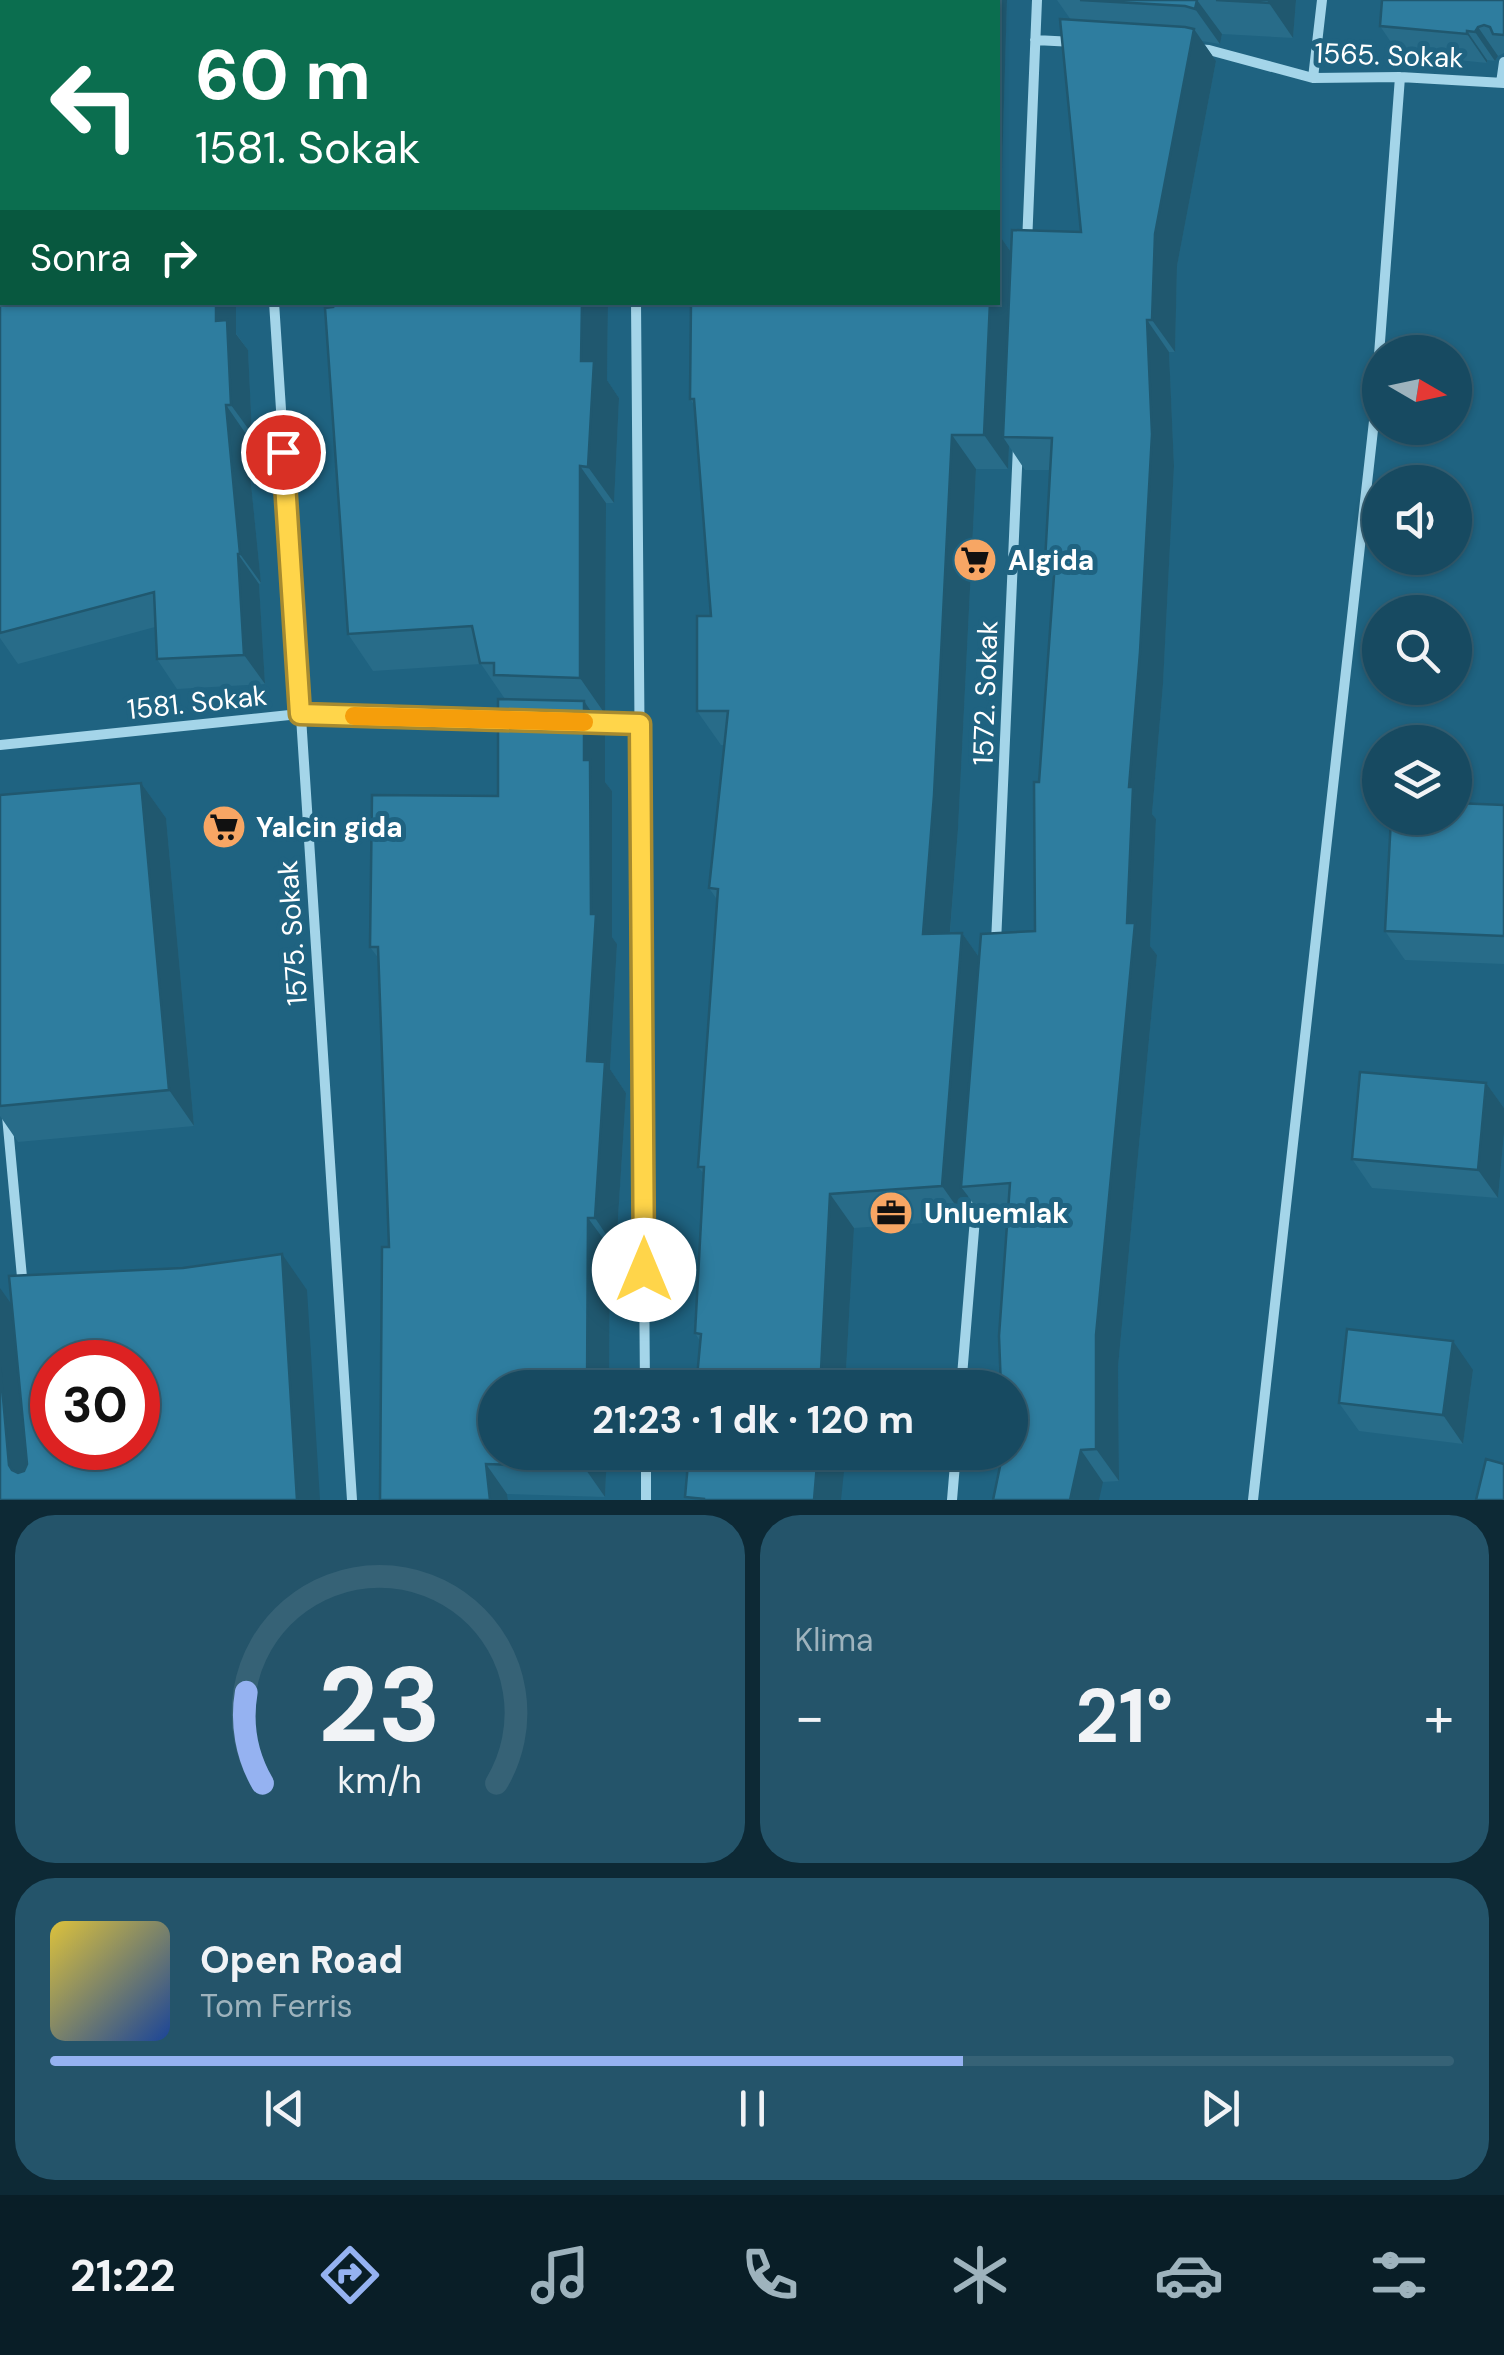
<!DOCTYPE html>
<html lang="tr">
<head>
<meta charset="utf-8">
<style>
  body { margin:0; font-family:"DM Sans",sans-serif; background:#24546a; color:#f1f3f6; height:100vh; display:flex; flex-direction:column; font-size:38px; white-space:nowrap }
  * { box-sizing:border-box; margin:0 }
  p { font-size:32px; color:#9eb3bd }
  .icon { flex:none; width:55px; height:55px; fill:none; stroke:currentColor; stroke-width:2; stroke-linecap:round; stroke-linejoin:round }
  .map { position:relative; height:1500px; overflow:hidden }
  .details { display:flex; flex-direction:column; gap:15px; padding:15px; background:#0d2935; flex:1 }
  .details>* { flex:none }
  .top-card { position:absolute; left:0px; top:0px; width:1000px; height:305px; box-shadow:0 2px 8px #0004,0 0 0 2px #366276; background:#0b6e4f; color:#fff; overflow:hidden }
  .needle { width:65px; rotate:99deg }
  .tools { position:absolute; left:1362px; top:335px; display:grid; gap:20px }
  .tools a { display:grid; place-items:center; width:110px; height:110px; border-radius:50%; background:#174a61; box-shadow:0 2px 8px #0004,0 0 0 2px #366276; font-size:50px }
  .speed { position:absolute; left:30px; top:1340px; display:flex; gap:20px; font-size:50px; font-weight:700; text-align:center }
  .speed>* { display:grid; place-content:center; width:130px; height:130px; border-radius:50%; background:#174a61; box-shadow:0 2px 8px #0004,0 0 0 2px #366276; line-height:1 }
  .speed .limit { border:15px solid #d22; background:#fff; color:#111 }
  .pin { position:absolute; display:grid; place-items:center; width:85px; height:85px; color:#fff; margin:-42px; border:5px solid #fff; border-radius:50%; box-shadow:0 2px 10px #0007 }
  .me { position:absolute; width:110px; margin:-55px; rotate:0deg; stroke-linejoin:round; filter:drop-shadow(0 0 8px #0008) }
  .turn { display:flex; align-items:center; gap:35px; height:210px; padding:0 30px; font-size:45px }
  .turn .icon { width:130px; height:130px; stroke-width:2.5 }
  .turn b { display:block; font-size:70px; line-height:85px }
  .then { display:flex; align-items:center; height:95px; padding:0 30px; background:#0003; gap:20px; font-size:38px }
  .big { font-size:75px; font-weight:700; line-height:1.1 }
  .details .widget { flex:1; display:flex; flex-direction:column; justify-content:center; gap:15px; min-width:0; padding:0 35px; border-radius:40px; background:#24546a }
  .details .dial { align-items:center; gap:0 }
  .dial svg { height:260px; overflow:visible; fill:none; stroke:#366276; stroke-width:7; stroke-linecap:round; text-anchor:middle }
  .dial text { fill:#f1f3f6; stroke:none }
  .song { display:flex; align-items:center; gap:30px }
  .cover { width:120px; height:120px; border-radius:15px; background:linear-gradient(135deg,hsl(50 70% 55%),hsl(220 70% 35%)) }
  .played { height:10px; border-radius:5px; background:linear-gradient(90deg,#95b2f1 65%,#366276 65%) }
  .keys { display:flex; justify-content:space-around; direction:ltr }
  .heat { display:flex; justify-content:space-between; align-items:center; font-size:55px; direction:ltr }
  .details .tiles { flex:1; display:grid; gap:15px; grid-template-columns:1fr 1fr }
  .widget:last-child { grid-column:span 2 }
  .trip { position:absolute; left:478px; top:1370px; width:550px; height:100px; border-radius:50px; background:#174a61; box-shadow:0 2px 8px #0004,0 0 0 2px #366276; font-weight:700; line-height:100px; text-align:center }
  .menu { display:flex; height:160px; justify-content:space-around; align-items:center; background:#091e27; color:#9eb3bd }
  .menu .icon { width:70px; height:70px }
  .menu .active { color:#95b2f1 }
  .menu b { font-size:45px; color:#f1f3f6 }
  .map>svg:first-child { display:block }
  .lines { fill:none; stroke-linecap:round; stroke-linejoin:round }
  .street { stroke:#a4d5e9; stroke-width:10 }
  .wall { fill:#286c89; fill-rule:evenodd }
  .shaded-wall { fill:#20586f }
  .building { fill:#2e7d9f; stroke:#20586f; stroke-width:2.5; fill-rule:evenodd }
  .route-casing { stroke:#a68a30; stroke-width:25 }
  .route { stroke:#ffd54a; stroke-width:18 }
  .slow { stroke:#f59e0b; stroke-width:18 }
  .labels { text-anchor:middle; stroke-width:10; stroke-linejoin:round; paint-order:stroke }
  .street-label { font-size:28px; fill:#fff; stroke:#1f6381 }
  .poi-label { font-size:28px; font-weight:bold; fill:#fff; stroke:#1f6381; text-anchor:start }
</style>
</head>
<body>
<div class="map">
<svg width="1504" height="1500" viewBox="0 0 1504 1500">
  <rect width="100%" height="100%" fill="#1f6381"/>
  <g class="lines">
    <path class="street" d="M255,0V2
      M633,0V2
      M1035,40L1074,42
      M1196,49L1209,50L1313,78L1400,77L1504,83
      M1313,78L1322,0
      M1501,83L1504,62
      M1027,244L1037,0
      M274,302L352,1500
      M636,302L645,1388
      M589,722L640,724
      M0,745L299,714L507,720
      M996,943L1018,446
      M7,1116L23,1288
      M961,1388L977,1194
      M646,1452V1500
      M952,1500L956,1452
      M1253,1500L1374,421L1400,77"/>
  </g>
  <path class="wall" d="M0,0L248,350L252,434H246L261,583L259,584L265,684L177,689L157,659L155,627L18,664L0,638Z
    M705,0H1007L1000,236L1011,252L1081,232L1071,20L1057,0H1296L1293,38L1222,34L1220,44L1202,41L1216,61L1177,266L1175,352H1169L1174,466L1163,684L1152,814L1156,819L1150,946L1157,955L1118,1367L1119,1481L1103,1482L1003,1456L1008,1217L983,1219L968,1196L966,1220L854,1228L845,1388H696L700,1341L695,1333L704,1174L698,1167L718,901L709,888L724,745H721L697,711L711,616L695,406L690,399ZM1009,446L1025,470H1050L1045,561L1054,575L1039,782L1035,931L979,957L962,933H950L958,829L976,469H1008Z
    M1504,0V53L1498,56L1495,61L1487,60V63L1399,54L1380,26Z
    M332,302H608L607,380L619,398L614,503H606L605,714H593L605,732V782L612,791V937L617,944L610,1069L626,1093L616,1249L610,1248L609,1388H495V1452H607L605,1497L507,1494L508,1500H380L389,1247L379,959L370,947L498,796L505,699L481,664L373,671L348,634Z
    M141,783L166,818L194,1126L18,1142L0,1116V795Z
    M1504,805V964L1405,960L1385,931Z
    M1486,1083L1504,1108V1133L1498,1198L1372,1188L1352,1159Z
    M1473,1370L1463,1444L1359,1431L1339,1403Z"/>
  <path class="shaded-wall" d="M202,0H223V2H202Z
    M581,0H607V2H581Z
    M982,0H1007L1000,236L1017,261L1003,437L1009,446L1008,469L984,435L990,302H998V2H982Z
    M1197,0L1222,34L1220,44L1195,9Z
    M1269,0H1296L1293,38L1269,3Z
    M1478,27L1498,56L1495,61L1475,32Z
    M1194,29L1216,61L1177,266L1175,352L1152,320L1155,234Z
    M1467,31L1487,60V63L1467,34Z
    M216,302H236V334L248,350L252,434L231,405L216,321Z
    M582,302H608L607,380L619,398L614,503L588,467L581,361Z
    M1147,320L1169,352L1174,466L1163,684L1152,814L1156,819L1150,946L1157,955L1118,1367L1119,1481L1096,1449V1335L1127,923L1129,787Z
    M226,405L246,434L261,583L240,554Z
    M952,435L976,469L958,829L947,968L923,934Z
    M580,466L606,503L605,714L580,678Z
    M238,554L259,584L265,684L244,655Z
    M584,701L605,732V782L612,791V937L617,944L610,1069L626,1093L616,1249L595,1218L587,1061L591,914L584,760Z
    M141,783L166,818L194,1126L169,1090Z
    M962,933L986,967L961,1187L968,1196L966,1220L942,1186Z
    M1486,1083L1504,1108V1133L1498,1198L1478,1170Z
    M830,1194L854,1228L845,1388H825L821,1371Z
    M588,1218L610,1248L609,1388H587Z
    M282,1254L307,1290L320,1500H297Z
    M0,1288L17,1312L34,1500L9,1465L0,1364Z
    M1453,1341L1473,1370L1463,1444L1443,1415Z
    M1081,1450L1103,1482L1099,1500H1070Z
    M584,1452H607L605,1497L584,1467Z
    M818,1452H846L841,1500H814Z
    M486,1464L507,1494L508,1500H490Z"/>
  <path class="building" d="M0,0H202V2H2V302H216V321L227,320L231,405H226L240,554H238L244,655L157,659L154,592L0,633Z
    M300,0H581V2H301Z
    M705,0H982V2H705Z
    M1080,0H1197L1195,9L1185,6Z
    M1216,0H1269V3Z
    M1382,0H1504V35L1493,34L1490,27L1484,25L1478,27L1475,32L1467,31V34L1380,26Z
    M1060,19L1185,27L1194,29L1155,234L1152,320H1147L1152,434L1140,652L1129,787H1133L1127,923H1135L1096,1335V1449L1081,1450L1070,1500H993L1003,1452H1010V1388H1001L999,1336L1010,1183L961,1187L981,934L1035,931L1034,782H1039L1055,562L1045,561L1052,438L1003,437L1012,230L1081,232Z
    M332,302H582L581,361H594L588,467L580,466V678L494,675V663H480L472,626L348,634L325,308L333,307Z
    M691,302H990L984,435H952L934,795L923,934L962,933L942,1186L830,1194L821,1371H826L825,1388H696L701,1334L695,1333L704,1167H698L718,889L709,888L728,711H697V616H711L694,399H690Z
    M498,699L584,701V760H590L591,914H596L587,1061L605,1062L595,1218H588L587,1388H495V1452H584V1467L486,1464L490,1500H380L382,1247H389L378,947H370L372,795L498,796Z
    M141,783L169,1090L0,1106V795Z
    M1455,803L1504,805V936L1385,931L1391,818H1455Z
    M1360,1072L1486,1083L1478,1170L1352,1159Z
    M282,1254L297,1500H0V1364L9,1465L12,1470L18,1473L24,1471L27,1464L9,1276L183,1268ZM52,1362H138V1448H52Z
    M1347,1329L1453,1341L1443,1415L1339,1403Z
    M689,1452H818L814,1500H704V1499L685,1497Z
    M1486,1459L1504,1464V1500H1476Z"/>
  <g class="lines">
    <defs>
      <path id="route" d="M283,452L300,714L640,724L644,1270"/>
    </defs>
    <use href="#route" class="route-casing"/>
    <use href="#route" class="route"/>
    <path class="slow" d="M354,716L584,722"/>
  </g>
  <defs>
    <symbol id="supermarket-disc" viewBox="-11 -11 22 22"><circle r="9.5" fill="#f7a664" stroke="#1f6381"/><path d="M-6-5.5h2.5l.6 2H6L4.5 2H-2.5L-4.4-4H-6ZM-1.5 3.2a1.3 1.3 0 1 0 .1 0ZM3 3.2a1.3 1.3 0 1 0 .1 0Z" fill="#111"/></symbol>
    <symbol id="office-disc" viewBox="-11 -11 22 22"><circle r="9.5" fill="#f7a664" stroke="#1f6381"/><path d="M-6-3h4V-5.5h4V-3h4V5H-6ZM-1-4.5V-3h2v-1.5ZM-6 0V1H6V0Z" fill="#111"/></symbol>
  </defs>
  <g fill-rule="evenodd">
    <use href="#supermarket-disc" x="950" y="535" width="50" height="50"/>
    <use href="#supermarket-disc" x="199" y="802" width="50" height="50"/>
    <use href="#office-disc" x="866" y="1188" width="50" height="50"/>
  </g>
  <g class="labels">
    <g class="street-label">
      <text transform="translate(1389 55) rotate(2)" y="10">1565. Sokak</text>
      <text transform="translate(985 693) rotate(-88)" y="10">1572. Sokak</text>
      <text transform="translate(197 702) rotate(-6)" y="10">1581. Sokak</text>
      <text transform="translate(292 933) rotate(-94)" y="10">1575. Sokak</text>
    </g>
    <g class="poi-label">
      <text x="1008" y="570">Algida</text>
      <text x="256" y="837">Yalcin gida</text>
      <text x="924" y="1223">Unluemlak</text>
    </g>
  </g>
</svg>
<div class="tools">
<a><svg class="needle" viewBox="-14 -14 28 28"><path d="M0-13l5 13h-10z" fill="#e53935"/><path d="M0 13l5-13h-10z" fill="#9eb3bd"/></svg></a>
<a><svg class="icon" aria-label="sound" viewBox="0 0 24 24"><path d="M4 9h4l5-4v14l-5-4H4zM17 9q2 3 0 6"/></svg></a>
<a><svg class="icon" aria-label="search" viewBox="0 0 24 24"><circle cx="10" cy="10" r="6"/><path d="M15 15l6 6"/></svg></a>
<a><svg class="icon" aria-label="layers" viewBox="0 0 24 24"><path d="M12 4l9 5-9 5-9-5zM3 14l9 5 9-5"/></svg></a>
</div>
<div class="speed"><div class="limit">30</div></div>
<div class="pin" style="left:283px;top:452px;background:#d93025"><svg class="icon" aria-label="arrive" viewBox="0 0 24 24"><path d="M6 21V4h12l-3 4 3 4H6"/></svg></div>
<svg class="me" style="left:644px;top:1270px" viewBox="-20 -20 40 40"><circle r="19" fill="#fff"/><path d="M0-13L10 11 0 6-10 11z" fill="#ffd54a"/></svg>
<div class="trip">21:23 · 1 dk · 120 m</div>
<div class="top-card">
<div class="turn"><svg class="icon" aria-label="left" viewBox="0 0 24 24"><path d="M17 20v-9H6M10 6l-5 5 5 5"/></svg><div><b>60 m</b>1581. Sokak</div></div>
<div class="then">Sonra<svg class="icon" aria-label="right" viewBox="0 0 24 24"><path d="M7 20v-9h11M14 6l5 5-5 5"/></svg></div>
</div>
</div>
<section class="details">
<div class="tiles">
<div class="widget dial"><svg viewBox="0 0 100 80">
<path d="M14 69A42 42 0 1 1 86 69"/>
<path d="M14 69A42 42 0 0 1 9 41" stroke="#95b2f1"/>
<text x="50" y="56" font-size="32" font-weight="700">23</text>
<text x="50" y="72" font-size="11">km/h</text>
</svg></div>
<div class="widget"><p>Klima</p>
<div class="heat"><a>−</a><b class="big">21°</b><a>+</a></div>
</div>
<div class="widget">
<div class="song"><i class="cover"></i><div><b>Open Road</b><p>Tom Ferris</p></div></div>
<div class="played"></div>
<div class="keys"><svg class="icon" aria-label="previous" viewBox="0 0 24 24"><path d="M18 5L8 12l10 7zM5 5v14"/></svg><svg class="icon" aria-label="pause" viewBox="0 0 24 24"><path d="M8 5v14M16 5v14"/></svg><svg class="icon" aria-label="next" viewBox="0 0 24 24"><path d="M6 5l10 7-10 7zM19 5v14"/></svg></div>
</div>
</div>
</section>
<nav class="menu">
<b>21:22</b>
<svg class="icon active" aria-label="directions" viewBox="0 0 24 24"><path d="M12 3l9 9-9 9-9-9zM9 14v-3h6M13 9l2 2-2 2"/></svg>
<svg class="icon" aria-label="music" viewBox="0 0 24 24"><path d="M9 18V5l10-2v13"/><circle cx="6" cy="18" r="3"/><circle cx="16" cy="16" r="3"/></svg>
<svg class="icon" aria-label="phone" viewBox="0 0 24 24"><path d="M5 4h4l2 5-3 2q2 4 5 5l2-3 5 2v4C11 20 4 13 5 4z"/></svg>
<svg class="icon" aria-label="climate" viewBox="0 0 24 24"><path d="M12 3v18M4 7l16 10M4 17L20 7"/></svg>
<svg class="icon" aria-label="car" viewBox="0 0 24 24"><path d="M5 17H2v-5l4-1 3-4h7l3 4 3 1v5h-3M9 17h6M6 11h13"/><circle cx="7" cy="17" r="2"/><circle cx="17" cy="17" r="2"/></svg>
<svg class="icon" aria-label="filters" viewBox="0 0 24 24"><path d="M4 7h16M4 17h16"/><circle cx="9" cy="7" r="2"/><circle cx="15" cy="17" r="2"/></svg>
</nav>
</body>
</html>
